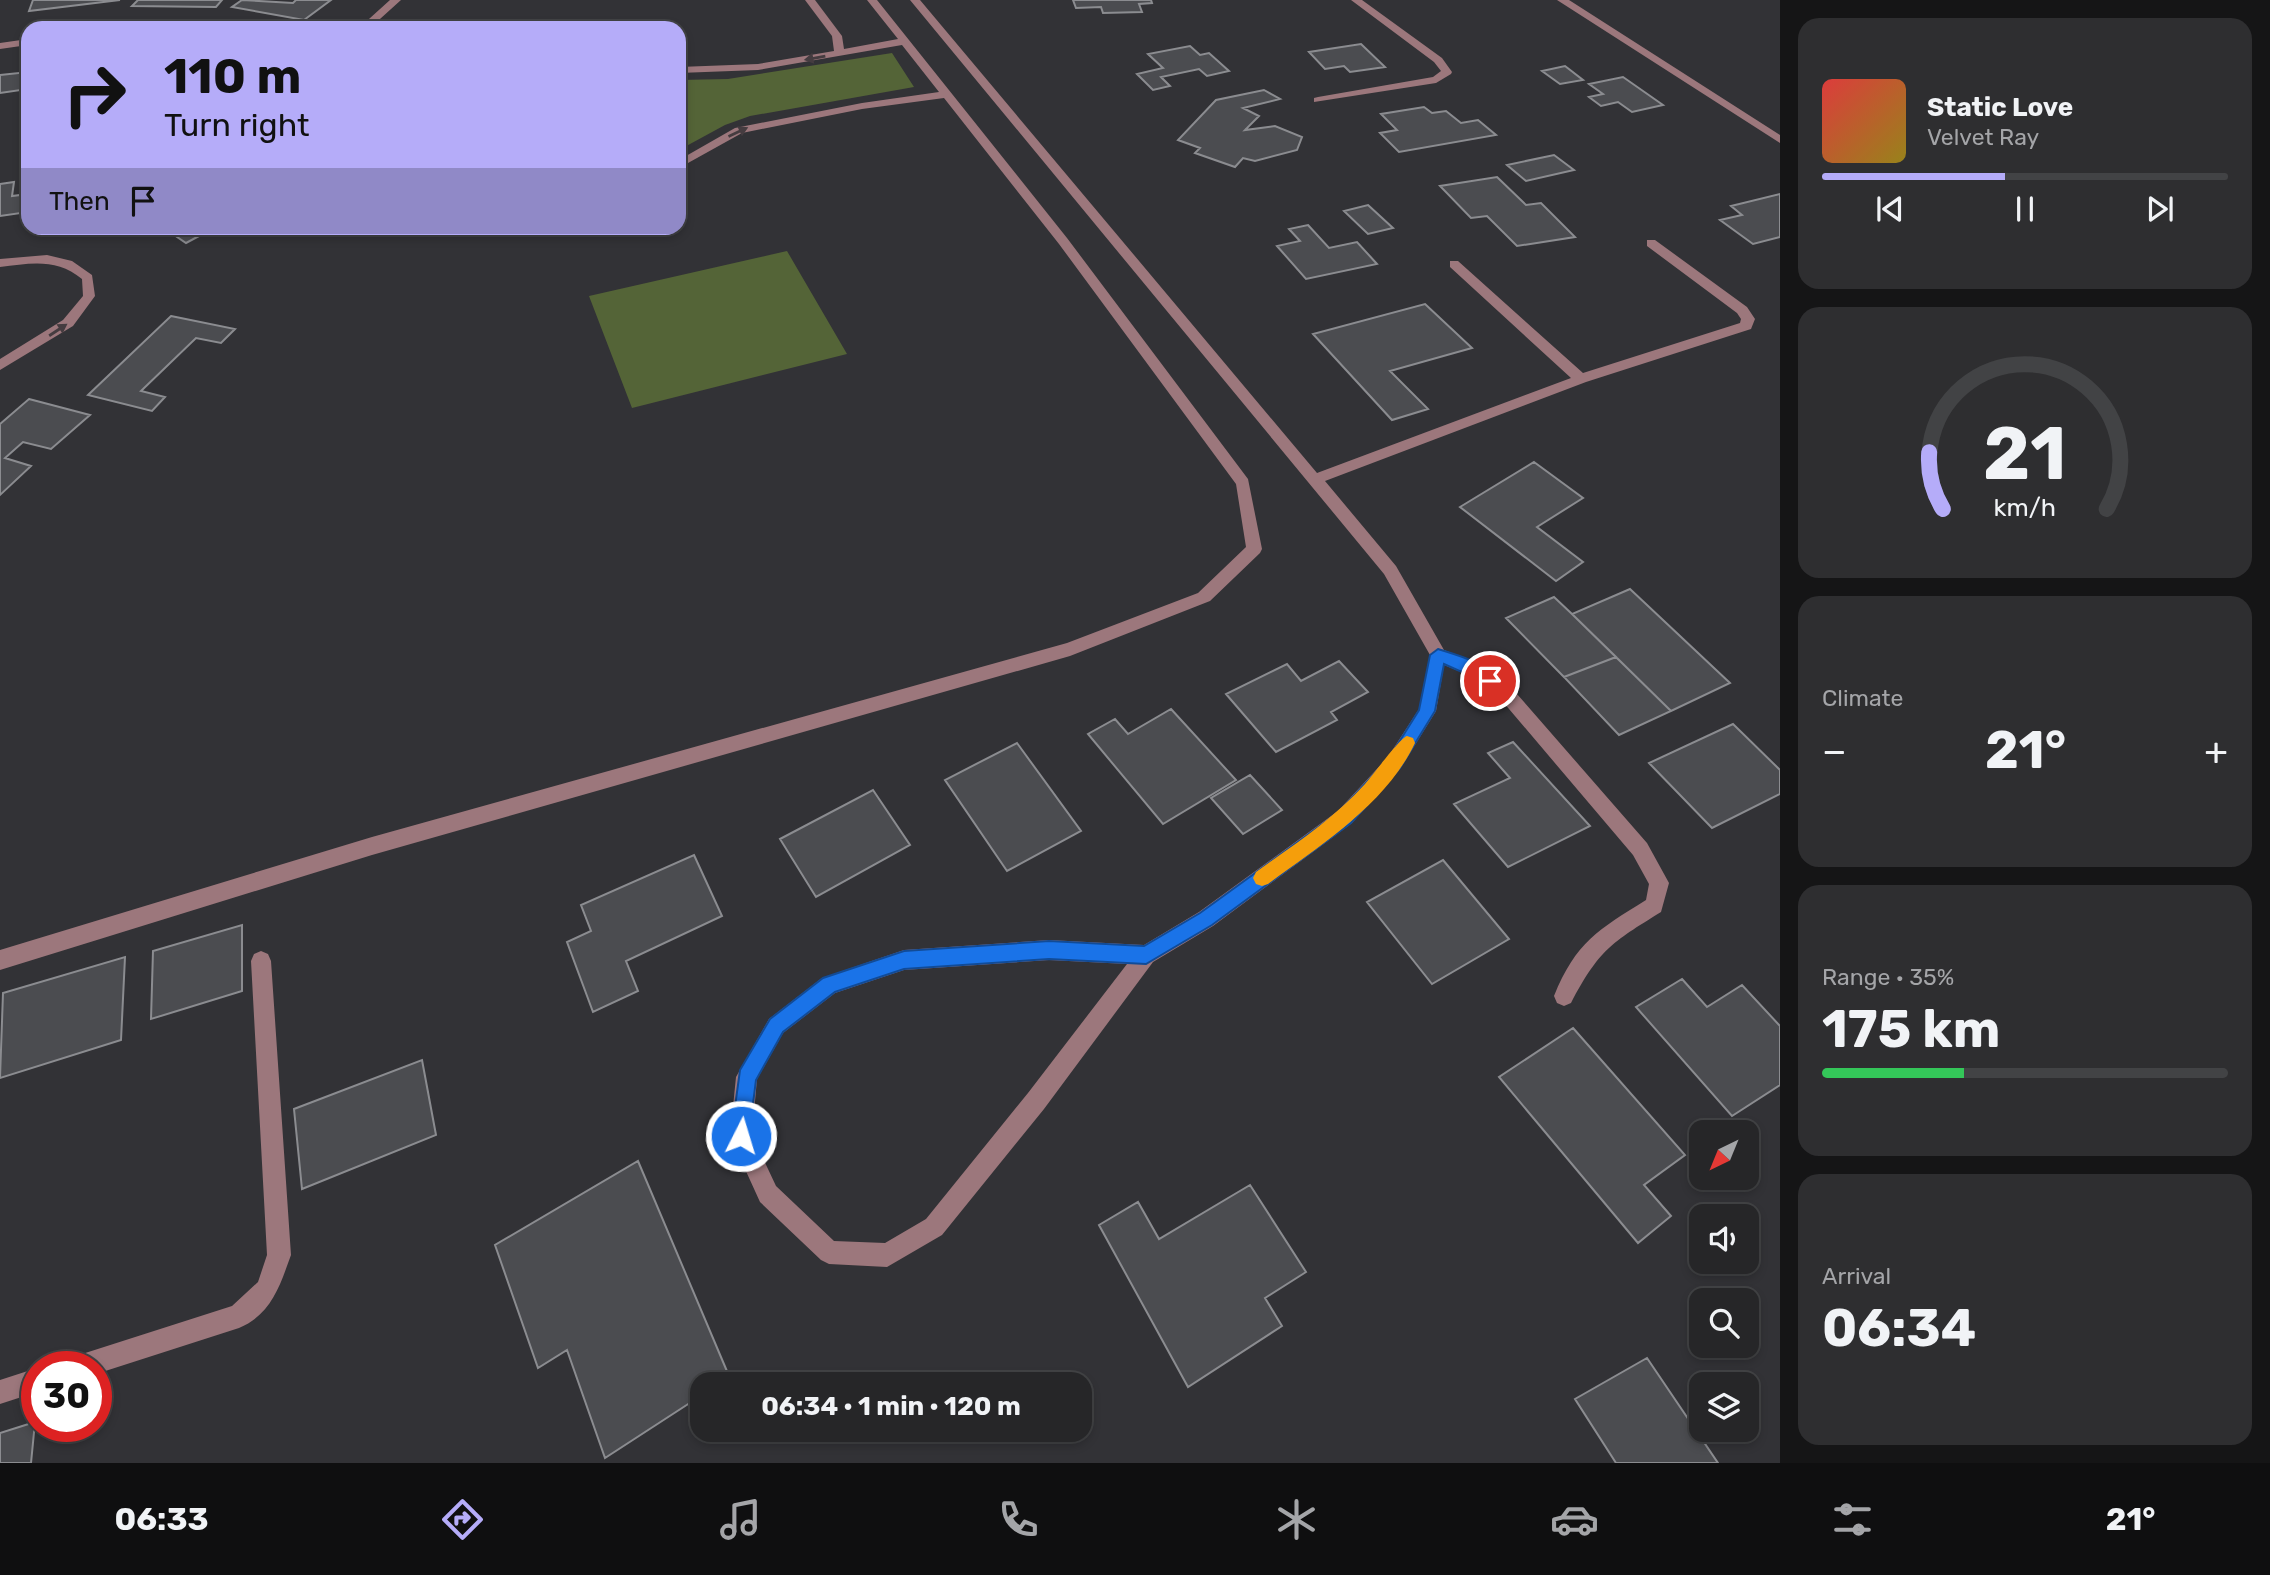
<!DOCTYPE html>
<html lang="en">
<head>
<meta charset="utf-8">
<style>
  body { margin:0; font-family:Rubik,sans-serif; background:#2e2e30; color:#f1f3f6; height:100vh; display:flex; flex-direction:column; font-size:26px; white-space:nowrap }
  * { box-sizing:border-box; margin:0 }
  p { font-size:23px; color:#a4a5a8 }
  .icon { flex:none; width:38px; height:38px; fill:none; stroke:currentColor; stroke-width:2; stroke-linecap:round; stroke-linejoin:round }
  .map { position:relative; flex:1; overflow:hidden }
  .sheet { display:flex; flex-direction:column; gap:18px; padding:18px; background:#151516; width:490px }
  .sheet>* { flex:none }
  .top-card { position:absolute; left:21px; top:21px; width:665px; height:214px; border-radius:21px; box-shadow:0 4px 10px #0003,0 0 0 2px #424345; background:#b5acf9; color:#111; overflow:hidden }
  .needle { width:46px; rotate:223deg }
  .fabs { position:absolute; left:1689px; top:1120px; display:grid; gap:14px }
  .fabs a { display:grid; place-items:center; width:70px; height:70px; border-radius:14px; background:#262628; box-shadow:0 4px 10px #0003,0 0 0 2px #424345; font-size:35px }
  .speed { position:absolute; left:21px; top:1351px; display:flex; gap:14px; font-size:35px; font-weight:700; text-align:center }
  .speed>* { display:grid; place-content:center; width:91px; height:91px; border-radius:50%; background:#262628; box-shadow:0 4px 10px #0003,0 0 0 2px #424345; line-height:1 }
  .speed .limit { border:10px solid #d22; background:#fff; color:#111 }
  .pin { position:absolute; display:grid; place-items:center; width:60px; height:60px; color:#fff; margin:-30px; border:4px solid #fff; border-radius:50%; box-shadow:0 2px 7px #0007 }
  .me { position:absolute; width:77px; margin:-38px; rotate:5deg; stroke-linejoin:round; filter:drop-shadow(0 0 5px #0008) }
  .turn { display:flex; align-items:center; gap:24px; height:147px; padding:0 28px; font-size:32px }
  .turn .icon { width:91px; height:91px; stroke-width:2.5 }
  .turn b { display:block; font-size:49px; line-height:60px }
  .then { display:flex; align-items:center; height:66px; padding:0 28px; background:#0003; gap:14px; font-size:26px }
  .big { font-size:52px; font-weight:700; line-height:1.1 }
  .sheet .tile { flex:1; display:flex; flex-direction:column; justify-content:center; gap:10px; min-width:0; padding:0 24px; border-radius:21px; background:#2e2e30 }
  .sheet .dial { align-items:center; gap:0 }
  .dial svg { height:182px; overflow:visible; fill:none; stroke:#424345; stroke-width:7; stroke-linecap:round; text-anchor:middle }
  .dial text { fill:#f1f3f6; stroke:none }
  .song { display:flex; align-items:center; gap:21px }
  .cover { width:84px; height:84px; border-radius:10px; background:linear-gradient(135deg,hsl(0 70% 55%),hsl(50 70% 35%)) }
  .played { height:7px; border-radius:4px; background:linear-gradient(90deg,#b5acf9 45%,#424345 45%) }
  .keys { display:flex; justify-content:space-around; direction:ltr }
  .heat { display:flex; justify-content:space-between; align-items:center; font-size:38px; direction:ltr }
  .charge { height:10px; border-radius:5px; background:linear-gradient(90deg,#34c759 35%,#424345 0) }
  .trip { position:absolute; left:690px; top:1372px; width:402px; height:70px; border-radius:21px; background:#262628; box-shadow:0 4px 10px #0003,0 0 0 2px #424345; font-weight:700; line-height:70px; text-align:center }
  .tabs { display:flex; height:112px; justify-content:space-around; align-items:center; background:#0f0f10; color:#a4a5a8 }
  .tabs .icon { width:49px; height:49px }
  .tabs .current { color:#b5acf9 }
  .tabs b { font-size:32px; color:#f1f3f6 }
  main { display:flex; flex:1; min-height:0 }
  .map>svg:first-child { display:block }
  .green { fill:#546437 }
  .building { fill:#4b4c50; stroke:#8b8c90; stroke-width:2 }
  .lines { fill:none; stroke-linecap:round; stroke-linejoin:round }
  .minor { fill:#9c777c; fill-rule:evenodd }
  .oneway { fill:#453c40 }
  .route { fill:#1a73e8; stroke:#114b97; stroke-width:2 }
  .slow { fill:#f59e0b }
</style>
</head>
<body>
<main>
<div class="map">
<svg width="1780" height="1463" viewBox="0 0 1780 1463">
  <rect width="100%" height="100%" fill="#323236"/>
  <path class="green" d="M892,53L914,87L750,116L725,125L679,150V80L728,79Z
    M787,251L847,354L632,408L589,296Z"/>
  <path class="building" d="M33,0H120L29,11Z
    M138,0H222L216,7L132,6Z
    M242,0L293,3L296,0H331L304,20L232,7Z
    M1073,0H1151L1152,3L1139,4L1142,12L1103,13L1101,7L1076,8Z
    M1361,44L1385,67L1350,72L1344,66L1325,69L1309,52Z
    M1190,46L1200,55L1209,53L1229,71L1207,76L1199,69L1161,77L1170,86L1153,90L1137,74L1163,68L1148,54Z
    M1565,66L1583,80L1560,84L1542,71Z
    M28,72V89L0,93V75Z
    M1623,77L1663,105L1632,112L1618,102L1601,106L1589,97L1603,94L1589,84Z
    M1264,90L1280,99L1243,108L1259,116L1245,130L1275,126L1302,137L1297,150L1255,161L1243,158L1235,167L1195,153L1200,148L1178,140L1216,100Z
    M1424,107L1432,113L1446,111L1461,123L1478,120L1496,135L1399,152L1380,133L1397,130L1381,114Z
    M1554,155L1574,170L1526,181L1507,165Z
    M1497,177L1526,205L1541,203L1575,237L1517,246L1487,216L1471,218L1440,186Z
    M14,182L12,196L28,194V212L0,216V184Z
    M1780,194V237L1753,244L1720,220L1742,215L1731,206Z
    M1368,205L1393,228L1368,234L1344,211Z
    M1308,225L1329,248L1357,242L1377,264L1306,279L1277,246L1300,241L1289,229Z
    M164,228H214L186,243Z
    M1425,304L1472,348L1390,371L1428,409L1392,420L1313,334Z
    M171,316L235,329L221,343L196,338L141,391L165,397L152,411L88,395Z
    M29,399L90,415L51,449L23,442L5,458L31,466L0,495V424Z
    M1534,462L1583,498L1537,527L1583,562L1556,581L1460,507Z
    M1630,589L1730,683L1671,711L1572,614Z
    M1554,597L1572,614L1616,657L1564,677L1506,618Z
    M1616,657L1671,711L1619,735L1564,677Z
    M1339,661L1368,692L1331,712L1337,720L1276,752L1226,694L1287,664L1301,681Z
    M1171,709L1236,780L1163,824L1088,734L1115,719L1128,734Z
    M1733,724L1780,770V794L1712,828L1649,763Z
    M1513,742L1590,826L1508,867L1454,804L1510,778L1488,753Z
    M1017,743L1081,831L1007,871L945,780Z
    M1250,775L1282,810L1243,834L1211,798Z
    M873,790L910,845L816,897L780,839Z
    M694,855L722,916L626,961L638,991L593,1012L567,942L591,931L581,905Z
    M1443,860L1509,939L1432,984L1367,902Z
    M242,925V991L151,1019L153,951Z
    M125,957L121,1040L0,1078L3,993Z
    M1682,979L1707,1007L1742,985L1780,1026V1085L1732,1116L1636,1007Z
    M1573,1028L1685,1155L1644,1185L1671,1216L1638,1243L1499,1077Z
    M422,1060L436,1135L302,1189L294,1109Z
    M638,1161L729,1376L717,1384H702V1395L605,1458L567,1350L538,1368L495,1245Z
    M1250,1185L1306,1272L1265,1298L1282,1326L1188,1387L1099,1225L1138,1202L1159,1239Z
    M1647,1358L1718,1463H1616L1575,1399Z
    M35,1422L31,1463H0V1433Z"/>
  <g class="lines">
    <path class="minor" d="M390,0H401L370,28H359Z
      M805,0H815L842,36L844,49L898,39L867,0H877L1067,238L1248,479L1262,549L1260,553L1210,601L1070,656L372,855L0,970V950L372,837L1067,643L1198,593L1246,547L1236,484L1059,244L944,98L862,109L742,133L679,168V160L735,128L862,103L939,92L902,45L758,70L679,73V67L758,64L834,51L832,36Z
      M910,0H920L1317,473L1571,378L1450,267V261H1458L1583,373L1740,323L1741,319L1737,313L1647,246V240H1655L1747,307L1755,319L1751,329L1586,382L1325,481L1396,566L1444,650L1483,666L1510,686L1647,843L1669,883L1661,912C1611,943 1599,950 1571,1003L1564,1006L1557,1003L1554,996C1576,942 1598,930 1646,900L1649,884L1633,855L1498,696L1471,676L1444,665L1436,711L1400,769L1352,823L1213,926L1153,962L1044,1109L942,1235L887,1267L829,1264L821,1260L760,1202L730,1136L736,1077L769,1019L822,978L904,950L1049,940L1144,945L1199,912L1338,811L1388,757L1419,709L1430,655L1384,574ZM1049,960L1127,964L1028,1093L926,1219L885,1243L834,1241L776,1186L752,1135L757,1079L783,1033L835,993L904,970Z
      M1351,0H1362L1442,58L1452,72L1451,74L1436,83L1314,102V98L1318,97L1433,77L1441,71L1434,62Z
      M1557,0H1569L1780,135V143Z
      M28,39V45L0,49V43Z
      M47,255L72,261L92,275L95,296L73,326L0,370V359L63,320L83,296L82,279C57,258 31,263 0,267V259Z
      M261,951L268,954L271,961L291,1255C280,1285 272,1314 239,1328L96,1374V1367H67L70,1358L79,1355L232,1306L258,1282L267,1255L251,961L254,954Z
      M37,1368V1392L0,1404V1380Z"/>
  </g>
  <defs><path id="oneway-solid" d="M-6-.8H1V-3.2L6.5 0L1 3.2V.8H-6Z" transform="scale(1.75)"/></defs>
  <g class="oneway">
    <use href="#oneway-solid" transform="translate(815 58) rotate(170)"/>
    <use href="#oneway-solid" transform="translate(738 132) rotate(-25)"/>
    <use href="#oneway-solid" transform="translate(58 330) rotate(-33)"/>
  </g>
  <path class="route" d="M1438,649C1457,655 1488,663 1498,681L1496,686H1485L1471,676L1444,664L1435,711L1400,768L1351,823L1212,925L1146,964L1049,959L904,969L835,992L783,1032L756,1080L748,1143L741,1145L734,1143L731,1136L740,1070L770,1019L823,978L904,951L1049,941L1144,946L1200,913L1339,812L1389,758L1419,710L1430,655Z"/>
  <path class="slow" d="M1407,736L1413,738L1415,743C1386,804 1321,845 1268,884L1262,886L1256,884L1253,878L1256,872C1295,844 1332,820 1365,784C1373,775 1400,738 1407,736Z"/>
</svg>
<div class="fabs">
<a><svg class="needle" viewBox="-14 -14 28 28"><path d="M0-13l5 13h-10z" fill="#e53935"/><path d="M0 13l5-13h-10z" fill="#a4a5a8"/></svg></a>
<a><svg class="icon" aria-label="sound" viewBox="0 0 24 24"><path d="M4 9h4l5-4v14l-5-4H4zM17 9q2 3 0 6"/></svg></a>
<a><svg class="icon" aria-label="search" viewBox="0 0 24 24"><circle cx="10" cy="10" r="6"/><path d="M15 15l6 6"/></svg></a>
<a><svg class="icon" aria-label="layers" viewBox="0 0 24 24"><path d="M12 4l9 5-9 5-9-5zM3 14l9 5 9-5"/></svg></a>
</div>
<div class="speed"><div class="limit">30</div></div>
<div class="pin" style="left:1490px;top:681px;background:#d93025"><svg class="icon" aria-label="arrive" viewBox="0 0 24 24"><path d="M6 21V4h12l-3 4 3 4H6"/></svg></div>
<svg class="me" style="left:741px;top:1136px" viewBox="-20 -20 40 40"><circle r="17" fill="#1a73e8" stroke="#fff" stroke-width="3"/><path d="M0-11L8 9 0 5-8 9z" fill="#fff"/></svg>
<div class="trip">06:34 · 1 min · 120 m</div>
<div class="top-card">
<div class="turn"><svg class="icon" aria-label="right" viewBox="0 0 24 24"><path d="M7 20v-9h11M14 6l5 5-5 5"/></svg><div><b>110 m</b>Turn right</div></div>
<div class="then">Then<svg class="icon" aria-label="arrive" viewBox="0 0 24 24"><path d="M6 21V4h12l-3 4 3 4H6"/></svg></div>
</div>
</div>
<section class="sheet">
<div class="tile">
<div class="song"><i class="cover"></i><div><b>Static Love</b><p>Velvet Ray</p></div></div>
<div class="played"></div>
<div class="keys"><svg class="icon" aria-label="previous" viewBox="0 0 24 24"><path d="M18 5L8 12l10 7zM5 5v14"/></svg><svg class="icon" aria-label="pause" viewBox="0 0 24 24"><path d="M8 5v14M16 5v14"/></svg><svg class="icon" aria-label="next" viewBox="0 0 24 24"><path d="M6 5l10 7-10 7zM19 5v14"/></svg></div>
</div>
<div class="tile dial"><svg viewBox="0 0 100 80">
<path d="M14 69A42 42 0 1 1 86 69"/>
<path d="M14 69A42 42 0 0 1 8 44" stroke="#b5acf9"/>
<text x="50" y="56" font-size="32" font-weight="700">21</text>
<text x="50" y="72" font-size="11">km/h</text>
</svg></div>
<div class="tile"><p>Climate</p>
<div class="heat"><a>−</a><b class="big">21°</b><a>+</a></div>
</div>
<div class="tile"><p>Range · 35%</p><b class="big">175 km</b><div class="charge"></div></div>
<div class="tile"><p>Arrival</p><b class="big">06:34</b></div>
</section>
</main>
<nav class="tabs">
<b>06:33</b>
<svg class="icon current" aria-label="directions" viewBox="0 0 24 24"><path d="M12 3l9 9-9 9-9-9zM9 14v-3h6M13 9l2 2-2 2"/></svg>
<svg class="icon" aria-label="music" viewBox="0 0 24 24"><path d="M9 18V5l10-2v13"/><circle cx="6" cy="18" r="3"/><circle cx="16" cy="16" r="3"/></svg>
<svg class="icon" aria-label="phone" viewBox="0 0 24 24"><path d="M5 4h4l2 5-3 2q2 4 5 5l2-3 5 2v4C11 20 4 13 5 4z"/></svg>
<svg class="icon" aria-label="climate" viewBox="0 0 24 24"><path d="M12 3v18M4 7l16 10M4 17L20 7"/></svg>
<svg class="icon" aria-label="car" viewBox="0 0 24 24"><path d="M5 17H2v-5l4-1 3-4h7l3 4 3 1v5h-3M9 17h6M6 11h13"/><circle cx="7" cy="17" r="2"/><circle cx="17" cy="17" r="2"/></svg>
<svg class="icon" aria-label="filters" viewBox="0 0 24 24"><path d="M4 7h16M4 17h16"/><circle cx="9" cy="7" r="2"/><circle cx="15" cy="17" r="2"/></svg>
<b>21°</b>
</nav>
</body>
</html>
